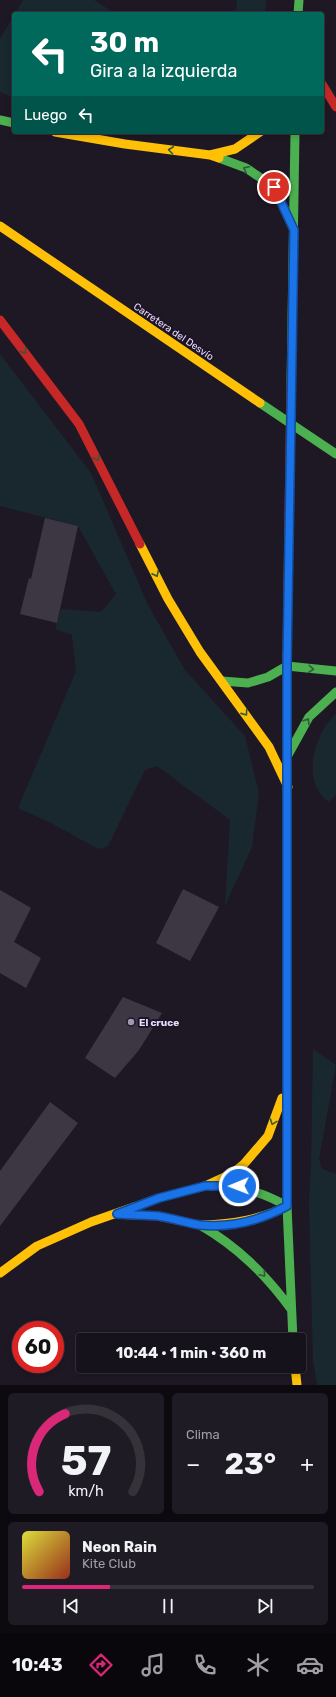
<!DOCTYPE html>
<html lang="es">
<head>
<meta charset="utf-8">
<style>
  body { margin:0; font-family:Rubik,sans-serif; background:#1f1b24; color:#f1f3f6; height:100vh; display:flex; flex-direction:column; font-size:15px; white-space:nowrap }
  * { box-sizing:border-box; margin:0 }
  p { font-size:13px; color:#9e9ea3 }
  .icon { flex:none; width:22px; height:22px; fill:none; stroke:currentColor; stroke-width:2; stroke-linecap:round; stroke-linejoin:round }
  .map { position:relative; height:1385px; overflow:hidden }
  .sheet { display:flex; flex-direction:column; gap:8px; padding:8px; background:#0c0a0f; flex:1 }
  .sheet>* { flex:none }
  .banner { position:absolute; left:12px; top:12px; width:312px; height:122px; border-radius:4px; box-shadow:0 2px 6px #0003,0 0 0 1px #35323a; background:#00695c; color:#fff; overflow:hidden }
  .speed { position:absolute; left:12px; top:1321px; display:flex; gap:8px; font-size:20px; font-weight:700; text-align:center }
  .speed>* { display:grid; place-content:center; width:52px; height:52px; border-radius:50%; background:#16121b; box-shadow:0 2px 6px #0003,0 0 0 1px #35323a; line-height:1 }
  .speed .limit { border:6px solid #d22; background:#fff; color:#111 }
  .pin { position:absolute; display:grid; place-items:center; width:34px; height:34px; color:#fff; margin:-17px; border:2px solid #fff; border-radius:50%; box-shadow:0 1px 4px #0007 }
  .me { position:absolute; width:44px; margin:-22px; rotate:269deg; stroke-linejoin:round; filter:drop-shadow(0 0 3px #0008) }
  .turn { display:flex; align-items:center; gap:14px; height:84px; padding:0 12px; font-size:18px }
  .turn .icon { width:52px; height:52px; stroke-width:2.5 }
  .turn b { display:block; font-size:28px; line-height:34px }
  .then { display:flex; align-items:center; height:38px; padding:0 12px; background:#0003; gap:8px; font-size:15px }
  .big { font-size:30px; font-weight:700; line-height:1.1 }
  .sheet .widget { flex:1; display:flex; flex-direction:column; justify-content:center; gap:6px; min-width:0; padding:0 14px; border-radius:6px; background:#1f1b24 }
  .sheet .dial { align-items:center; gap:0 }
  .dial svg { height:104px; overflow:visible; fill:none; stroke:#35323a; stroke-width:7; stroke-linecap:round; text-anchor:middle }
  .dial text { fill:#f1f3f6; stroke:none }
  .song { display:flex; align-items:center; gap:12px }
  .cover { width:48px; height:48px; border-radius:6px; background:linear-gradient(135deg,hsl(60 70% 55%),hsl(10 70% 35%)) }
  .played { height:4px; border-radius:2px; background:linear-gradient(90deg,#db2777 30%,#35323a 30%) }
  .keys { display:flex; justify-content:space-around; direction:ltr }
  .heat { display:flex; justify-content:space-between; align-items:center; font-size:22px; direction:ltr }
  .sheet .tiles { flex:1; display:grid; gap:8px; grid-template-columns:1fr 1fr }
  .widget:last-child { grid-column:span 2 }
  .trip { position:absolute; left:76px; top:1333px; width:230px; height:40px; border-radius:4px; background:#16121b; box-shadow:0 2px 6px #0003,0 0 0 1px #35323a; font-weight:700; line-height:40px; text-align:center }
  .tabs { display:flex; height:64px; justify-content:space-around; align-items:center; background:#09070b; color:#9e9ea3 }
  .tabs .icon { width:28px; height:28px }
  .tabs .selected { color:#db2777 }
  .tabs b { font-size:18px; color:#f1f3f6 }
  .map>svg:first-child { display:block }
  .green { fill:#19282f }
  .building { fill:#3d3744 }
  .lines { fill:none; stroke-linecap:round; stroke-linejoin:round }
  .fast { stroke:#4caf50; stroke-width:9 }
  .slow { stroke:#ffc107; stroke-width:9 }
  .jam { stroke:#c62828; stroke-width:9 }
  .oneway { stroke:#325a3a }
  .route-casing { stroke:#114b97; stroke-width:10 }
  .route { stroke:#1a73e8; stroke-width:7 }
  .poi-dot { fill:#a299b0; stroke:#1d1428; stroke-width:1.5 }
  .labels { text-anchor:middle; stroke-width:4; stroke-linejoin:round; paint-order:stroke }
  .street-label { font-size:10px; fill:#e9dffb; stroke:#1d1428 }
  .poi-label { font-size:10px; font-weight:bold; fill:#e9dffb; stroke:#1d1428; text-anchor:start }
</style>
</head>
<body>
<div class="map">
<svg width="336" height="1385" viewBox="0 0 336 1385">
  <rect width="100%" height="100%" fill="#1e1824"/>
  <path class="green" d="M23,0H94L116,14H15Z
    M237,0H266L265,14H236Z
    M14,15V98L0,92V39Z
    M0,354L91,473L148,605L185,670L245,736L259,793L252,847L225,906L230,820L157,766L145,770L108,846L98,849L51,823L18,808L76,671L72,635L55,629L61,609L101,612L116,594L78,526L0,506Z
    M336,714V795L329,802C300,783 314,733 336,714Z
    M313,1049L336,1065L319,1159L322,1169L336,1174V1385H317L313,1360L309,1202L311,1167Z"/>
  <path class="building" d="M45,518L78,526L57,623L20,614L29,578L31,579Z
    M183,889L219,907L190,961L156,943Z
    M0,890L31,908L14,942L41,958L26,988L0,973Z
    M123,997L162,1013L139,1050L115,1078L85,1058Z
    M50,1102L78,1123L0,1226V1171Z"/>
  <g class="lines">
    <path class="fast" d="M298,14L299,0
      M0,120L14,123
      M219,158L246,168L274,187L294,230
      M291,384L295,132
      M260,403L336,454
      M222,681L248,683L268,677L287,666L336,671
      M288,755L309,717L336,692
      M287,1003V1206L293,1340
      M212,1186C241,1186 262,1192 287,1206
      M134,1207L159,1198L205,1186
      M200,1225C238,1247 265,1274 291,1309"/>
    <path class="slow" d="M55,132L125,144L210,155L219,158
      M210,155L235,149L260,132
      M0,226L260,403
      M140,544L168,599L200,652L269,747L288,787
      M287,1003V653
      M205,1186L233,1173L244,1164L268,1136L282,1098
      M202,1225C232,1224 260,1220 287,1206
      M0,1273L37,1246L91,1222L134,1207
      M295,1366L297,1385"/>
    <path class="jam" d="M322,84L336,107
      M0,320L79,424L140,544
      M287,653L291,384
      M127,1215L158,1216L200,1225"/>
  </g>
  <defs><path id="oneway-chevron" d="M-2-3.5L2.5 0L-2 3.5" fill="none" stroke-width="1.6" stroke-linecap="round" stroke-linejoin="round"/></defs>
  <g class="oneway">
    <use href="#oneway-chevron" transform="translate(171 150) rotate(-173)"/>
    <use href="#oneway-chevron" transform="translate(246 169) rotate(-153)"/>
    <use href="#oneway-chevron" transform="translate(24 351) rotate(52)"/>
    <use href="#oneway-chevron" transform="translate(97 458) rotate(62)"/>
    <use href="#oneway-chevron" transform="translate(156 574) rotate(64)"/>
    <use href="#oneway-chevron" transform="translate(311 669) rotate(5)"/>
    <use href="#oneway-chevron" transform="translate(245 713) rotate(55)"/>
    <use href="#oneway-chevron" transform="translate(307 721) rotate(-58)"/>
    <use href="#oneway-chevron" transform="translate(273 1122) rotate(110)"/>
    <use href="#oneway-chevron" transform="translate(263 1274) rotate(50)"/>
  </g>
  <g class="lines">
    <defs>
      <path id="route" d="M239,1186H205L159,1198L117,1214C131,1215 144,1215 158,1216C172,1218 186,1223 200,1225C230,1228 261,1220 287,1206V666L294,230L274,187"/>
    </defs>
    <use href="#route" class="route-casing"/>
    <use href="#route" class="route"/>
  </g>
  <circle class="poi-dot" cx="131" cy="1022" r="4"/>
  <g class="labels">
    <g class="street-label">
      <text transform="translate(174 331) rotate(34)" y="4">Carretera del Desvío</text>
    </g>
    <g class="poi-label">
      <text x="139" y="1026">El cruce</text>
    </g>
  </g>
</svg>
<div class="speed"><div class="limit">60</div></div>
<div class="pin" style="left:274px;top:187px;background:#d93025"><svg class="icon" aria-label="arrive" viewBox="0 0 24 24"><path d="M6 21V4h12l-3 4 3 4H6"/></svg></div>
<svg class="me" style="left:239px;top:1186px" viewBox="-20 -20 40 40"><circle r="17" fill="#1a73e8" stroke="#fff" stroke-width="3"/><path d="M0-11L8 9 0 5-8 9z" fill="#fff"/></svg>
<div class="trip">10:44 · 1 min · 360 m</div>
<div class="banner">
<div class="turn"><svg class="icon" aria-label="left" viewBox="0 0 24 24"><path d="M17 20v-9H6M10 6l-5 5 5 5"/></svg><div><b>30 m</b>Gira a la izquierda</div></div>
<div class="then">Luego<svg class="icon" aria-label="left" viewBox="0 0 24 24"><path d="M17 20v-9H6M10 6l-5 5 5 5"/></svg></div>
</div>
</div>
<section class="sheet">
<div class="tiles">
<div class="widget dial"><svg viewBox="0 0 100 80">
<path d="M14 69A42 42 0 1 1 86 69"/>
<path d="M14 69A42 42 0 0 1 34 9" stroke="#db2777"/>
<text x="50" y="56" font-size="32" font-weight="700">57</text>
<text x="50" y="72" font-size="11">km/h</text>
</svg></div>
<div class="widget"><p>Clima</p>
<div class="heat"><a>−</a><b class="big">23°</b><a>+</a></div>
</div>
<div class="widget">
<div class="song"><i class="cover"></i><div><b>Neon Rain</b><p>Kite Club</p></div></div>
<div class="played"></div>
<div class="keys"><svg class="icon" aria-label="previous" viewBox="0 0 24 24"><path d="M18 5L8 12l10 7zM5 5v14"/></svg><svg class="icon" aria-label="pause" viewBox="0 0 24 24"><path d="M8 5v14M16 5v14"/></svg><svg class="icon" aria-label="next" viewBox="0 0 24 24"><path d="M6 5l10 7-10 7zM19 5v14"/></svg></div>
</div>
</div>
</section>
<nav class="tabs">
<b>10:43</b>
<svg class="icon selected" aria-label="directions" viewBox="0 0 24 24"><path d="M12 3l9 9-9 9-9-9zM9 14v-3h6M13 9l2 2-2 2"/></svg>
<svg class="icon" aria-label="music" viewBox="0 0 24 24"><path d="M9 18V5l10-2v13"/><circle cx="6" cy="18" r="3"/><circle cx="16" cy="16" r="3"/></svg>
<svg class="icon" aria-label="phone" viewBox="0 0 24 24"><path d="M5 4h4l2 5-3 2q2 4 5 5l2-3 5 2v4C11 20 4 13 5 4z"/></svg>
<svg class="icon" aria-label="climate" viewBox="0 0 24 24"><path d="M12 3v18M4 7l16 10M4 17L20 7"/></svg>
<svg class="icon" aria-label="car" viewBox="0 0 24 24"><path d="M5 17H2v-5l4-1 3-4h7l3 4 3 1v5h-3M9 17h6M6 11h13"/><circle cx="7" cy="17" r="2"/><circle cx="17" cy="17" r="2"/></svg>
</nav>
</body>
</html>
